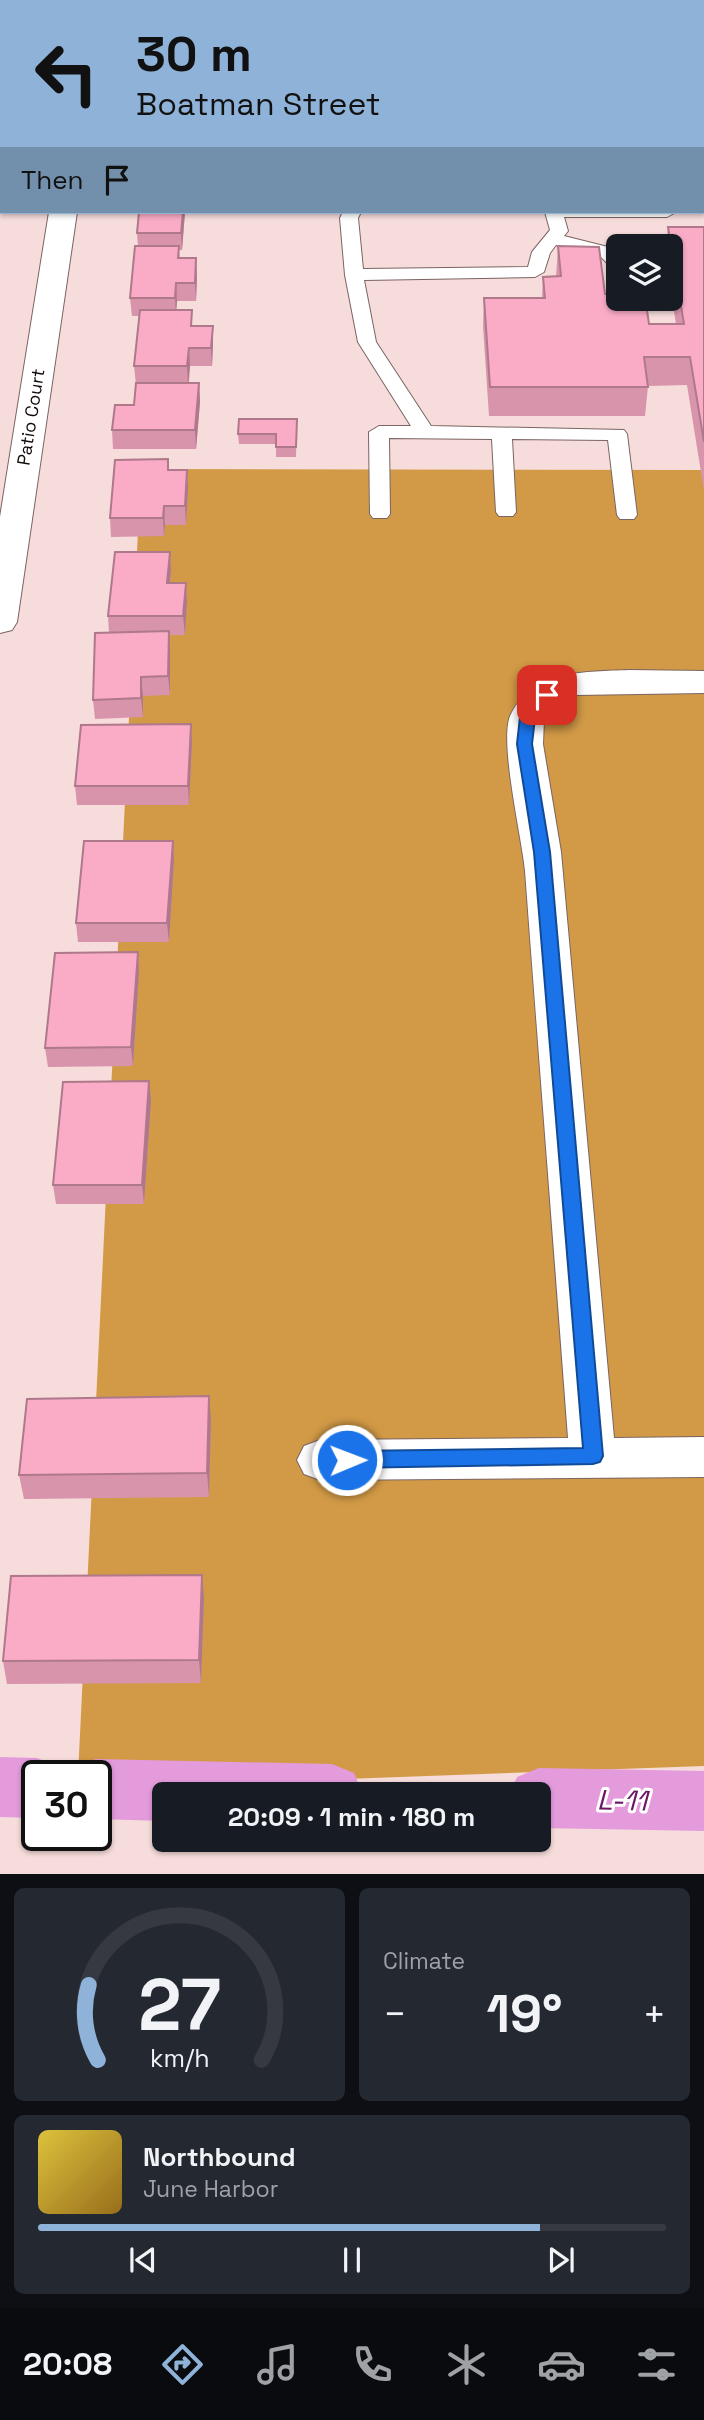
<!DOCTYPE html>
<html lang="en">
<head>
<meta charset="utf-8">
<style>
  body { margin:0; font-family:"Space Grotesk",sans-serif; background:#242831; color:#f1f3f6; height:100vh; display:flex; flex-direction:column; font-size:26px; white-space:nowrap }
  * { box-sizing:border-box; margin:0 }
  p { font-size:23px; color:#9ea1a6 }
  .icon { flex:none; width:38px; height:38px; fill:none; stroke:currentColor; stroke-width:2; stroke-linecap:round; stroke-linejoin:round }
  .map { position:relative; height:1874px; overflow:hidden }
  .drawer { display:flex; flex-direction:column; gap:14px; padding:14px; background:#0d0f14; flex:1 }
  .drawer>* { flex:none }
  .top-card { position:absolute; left:0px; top:0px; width:705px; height:214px; box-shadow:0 2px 5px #0004; background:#8fb3d8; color:#111; overflow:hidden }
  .fabs { position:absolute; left:606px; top:234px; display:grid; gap:14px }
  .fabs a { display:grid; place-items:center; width:77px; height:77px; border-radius:10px; background:#171b24; box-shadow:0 2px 5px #0004; font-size:35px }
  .speed { position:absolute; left:21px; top:1760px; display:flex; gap:14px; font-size:35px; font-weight:700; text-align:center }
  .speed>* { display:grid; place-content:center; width:91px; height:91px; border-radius:50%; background:#171b24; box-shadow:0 2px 5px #0004; line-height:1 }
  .speed .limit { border:4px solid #111; border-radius:10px; background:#fff; color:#111 }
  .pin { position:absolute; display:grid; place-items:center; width:60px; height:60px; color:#fff; margin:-30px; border-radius:14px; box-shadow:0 4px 10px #0006 }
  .me { position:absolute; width:77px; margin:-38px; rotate:89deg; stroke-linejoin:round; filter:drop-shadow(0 0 5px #0008) }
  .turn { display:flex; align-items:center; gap:24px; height:147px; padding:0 21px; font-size:32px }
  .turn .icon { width:91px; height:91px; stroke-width:2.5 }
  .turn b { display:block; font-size:49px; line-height:60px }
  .then { display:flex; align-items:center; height:66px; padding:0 21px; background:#0003; gap:14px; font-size:26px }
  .big { font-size:52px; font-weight:700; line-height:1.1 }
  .drawer .widget { flex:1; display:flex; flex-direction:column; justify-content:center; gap:10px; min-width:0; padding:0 24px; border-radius:10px; background:#242831 }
  .drawer .dial { align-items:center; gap:0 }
  .dial svg { height:182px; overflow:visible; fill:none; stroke:#363941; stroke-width:7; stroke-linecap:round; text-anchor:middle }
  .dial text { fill:#f1f3f6; stroke:none }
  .song { display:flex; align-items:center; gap:21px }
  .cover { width:84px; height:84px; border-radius:10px; background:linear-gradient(135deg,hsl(50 70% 55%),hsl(40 70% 35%)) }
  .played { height:7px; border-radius:4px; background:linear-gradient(90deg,#8fb3d8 80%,#363941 80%) }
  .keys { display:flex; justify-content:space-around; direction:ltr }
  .heat { display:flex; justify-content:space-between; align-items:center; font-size:38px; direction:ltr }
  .drawer .tiles { flex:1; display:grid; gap:14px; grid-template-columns:1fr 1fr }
  .widget:last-child { grid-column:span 2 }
  .trip { position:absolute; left:152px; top:1782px; width:399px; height:70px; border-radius:10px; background:#171b24; box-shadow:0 2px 5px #0004; font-weight:700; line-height:70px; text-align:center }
  .menu { display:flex; height:112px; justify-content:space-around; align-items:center; background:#090b0e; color:#9ea1a6 }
  .menu .icon { width:49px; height:49px }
  .menu .selected { color:#8fb3d8 }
  .menu b { font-size:32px; color:#f1f3f6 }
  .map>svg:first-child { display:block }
  .forest { fill:#d29a46 }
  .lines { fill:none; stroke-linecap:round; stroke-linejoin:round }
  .canal { fill:#e49bdc; fill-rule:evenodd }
  .lane-casing { stroke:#7b6463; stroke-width:2 }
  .street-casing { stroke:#7b6463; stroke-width:2 }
  .secondary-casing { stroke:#7b6463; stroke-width:2 }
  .lane { fill:#fff; fill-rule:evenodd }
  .street { fill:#fff; fill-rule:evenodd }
  .secondary { fill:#fff; fill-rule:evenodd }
  .wall { fill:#d794ab }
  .shaded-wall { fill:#af788b }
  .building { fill:#faacc7; stroke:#af788b; stroke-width:2 }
  .route { fill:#1a73e8; stroke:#114b97; stroke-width:2 }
  .labels { text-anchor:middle; stroke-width:6; stroke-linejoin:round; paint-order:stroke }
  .far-street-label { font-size:18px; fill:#140c0b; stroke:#fff }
  .near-water-label { font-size:28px; font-style:italic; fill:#6b1565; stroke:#fff }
</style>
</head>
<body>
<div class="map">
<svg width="704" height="1874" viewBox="0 0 704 1874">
  <rect width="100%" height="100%" fill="#f6dcda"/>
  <path class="forest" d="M141,469L704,470V1766L96,1788V1776H78Z"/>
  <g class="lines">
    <path class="canal" d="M0,1757L37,1758L59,1767L63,1776H37V1818L0,1817Z
      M96,1759L332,1764L354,1773L363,1794H164V1821L96,1819V1776H70L74,1768Z
      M539,1768L704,1771V1831L539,1828V1794H509L517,1777Z"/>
    <defs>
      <path id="lane" d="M537,0H553V2H537Z
        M343,212H361L358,218L363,269L528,267L532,252L550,230L545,212H676L667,217H564L568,231L564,236L612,248L618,254V269L612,268L600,256L556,245L550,253L544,272L535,277L364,280L376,342L431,426L624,430L627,434L637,515L634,519H620L617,515L608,440L512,439L516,512L513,516H499L496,512L492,439L389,438L390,514L387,518H373L370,514L369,432L379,426H411L358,342L345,275L340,218Z"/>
      <path id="street" d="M84,0H108V2H84Z
        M49,212H77L17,622L12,630L0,633V517Z
        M629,670L704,671V693L576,695L559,703L544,720L543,744L561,852L614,1438L704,1437V1477L320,1480L304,1474L297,1460L304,1446L320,1440L568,1438C554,1249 539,1060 525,871C522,838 498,738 511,714C535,669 586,672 629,670Z"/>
      <path id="secondary" d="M0,48H2V64H0Z"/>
    </defs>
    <use href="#lane" class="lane-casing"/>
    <use href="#street" class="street-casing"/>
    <use href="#secondary" class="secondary-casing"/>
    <use href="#lane" class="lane"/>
    <use href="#street" class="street"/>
    <use href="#secondary" class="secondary"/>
  </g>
  <path class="wall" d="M0,0H37V2H2V30H0Z
    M168,0H296V2H168Z
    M376,0H416V2H376Z
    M686,0H704V19V2H686Z
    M139,212H185L182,250H179L180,258L197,276L196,301H177L176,310H192V326L213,344L212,366H190L189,383H199L200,402L196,449H113L112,430L134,405L136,385L134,366L140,316H132L130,298L138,246L137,233Z
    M668,227H704V491L687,385L648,386L645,416H489L483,326L484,298H542L543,277H556L558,246L605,294L631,310L649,324H676L670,287V247H666Z
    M297,419L296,457H276V444H239L238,434Z
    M168,459L169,470H187L188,489L186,525H165L164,536L111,537L110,518Z
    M170,552L171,571L170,583H186L187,601L185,635H169L170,650V695L143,696V717L95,719L93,700L109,633L108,616Z
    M192,743L189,805H77L75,786Z
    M173,841L174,860L169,942H78L76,923Z
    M138,952L139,971L133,1066L48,1067L45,1048Z
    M149,1081L151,1100L144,1204H56L53,1185Z
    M211,1420L209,1497L24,1499L19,1475Z
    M204,1598L201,1683L7,1684L3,1661Z"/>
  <path class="shaded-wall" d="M183,212H185L182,250L181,233Z
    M196,258L197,276L196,301L195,283Z
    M176,283L177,301L176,316L175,298Z
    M213,326V344L212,366L211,348Z
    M189,348L190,366L188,385L187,366Z
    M199,383L200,402L196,449L195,430Z
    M187,470L188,489L186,525L185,506Z
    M164,506L165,525L164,536L163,518Z
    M170,552L171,571L168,601L167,583Z
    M186,583L187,601L185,635L183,616Z
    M169,631L170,650V695L168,676Z
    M141,677L143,696V717L141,698Z
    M191,724L192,743L189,805L188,786Z
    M173,841L174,860L169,942L167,923Z
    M138,952L139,971L133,1066L131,1047Z
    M149,1081L151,1100L144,1204L142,1185Z
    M209,1396L211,1420L209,1497L207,1473Z
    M202,1575L204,1598L201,1683L199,1660Z"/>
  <path class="building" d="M0,0H33L32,2H2V13H0Z
    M434,0H524V2H434Z
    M577,0H659V2H577Z
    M691,0H704V3V2H692Z
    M139,212H183L181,233H137Z
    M668,227H704V442L690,357H644L648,387H490L484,298H545L543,277L561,276L558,246L599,247L605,294H618V299H630L631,310H647L649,324H684Z
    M135,246H179L178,258H196L195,283H176L175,298H130Z
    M140,310H192L191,326H213L211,348H189L187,366H134Z
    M136,383H199L195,430H112L115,405H134Z
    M239,419H297L296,447H276V434H238Z
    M168,459V470H187L185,506H164L163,518H110L115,460Z
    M115,552H170L167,583H186L183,616H108Z
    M169,631L168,676L141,677V698L93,700L95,633Z
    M191,724L188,786H75L81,725Z
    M84,841H173L167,923H76Z
    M138,952L131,1047L45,1048L55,953Z
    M149,1081L142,1185H53L63,1082Z
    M209,1396L207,1473L19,1475L27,1399Z
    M202,1575L199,1660L3,1661L11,1576Z"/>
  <path class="route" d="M547,691L554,695L535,718L532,744L550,852L603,1456L600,1462L593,1464L347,1468L341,1466L338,1460L341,1454L347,1451L583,1448L534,852L517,744L520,717L541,692Z"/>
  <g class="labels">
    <g class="far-street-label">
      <text transform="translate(31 417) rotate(-81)" y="6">Patio Court</text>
    </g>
    <g class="near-water-label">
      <text transform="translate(622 1800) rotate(1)" y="10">L-11</text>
    </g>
  </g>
</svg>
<div class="fabs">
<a><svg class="icon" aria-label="layers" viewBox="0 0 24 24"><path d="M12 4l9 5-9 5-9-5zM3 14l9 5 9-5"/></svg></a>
</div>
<div class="speed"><div class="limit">30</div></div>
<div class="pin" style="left:547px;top:695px;background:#d93025"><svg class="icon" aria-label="arrive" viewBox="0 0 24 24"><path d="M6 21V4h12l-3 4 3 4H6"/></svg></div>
<svg class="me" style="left:347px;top:1460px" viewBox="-20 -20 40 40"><circle r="17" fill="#1a73e8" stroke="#fff" stroke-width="3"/><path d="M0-11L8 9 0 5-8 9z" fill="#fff"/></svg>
<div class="trip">20:09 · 1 min · 180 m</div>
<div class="top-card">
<div class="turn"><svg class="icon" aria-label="left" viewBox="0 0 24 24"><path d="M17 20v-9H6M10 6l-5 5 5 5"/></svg><div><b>30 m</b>Boatman Street</div></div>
<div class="then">Then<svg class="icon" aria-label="arrive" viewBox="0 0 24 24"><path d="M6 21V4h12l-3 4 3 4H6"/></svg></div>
</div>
</div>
<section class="drawer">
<div class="tiles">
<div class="widget dial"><svg viewBox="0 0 100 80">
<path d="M14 69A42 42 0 1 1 86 69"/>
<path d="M14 69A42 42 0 0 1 10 36" stroke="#8fb3d8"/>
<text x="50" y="56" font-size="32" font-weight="700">27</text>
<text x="50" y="72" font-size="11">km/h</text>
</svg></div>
<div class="widget"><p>Climate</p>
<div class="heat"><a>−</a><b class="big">19°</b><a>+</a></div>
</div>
<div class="widget">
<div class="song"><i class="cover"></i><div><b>Northbound</b><p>June Harbor</p></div></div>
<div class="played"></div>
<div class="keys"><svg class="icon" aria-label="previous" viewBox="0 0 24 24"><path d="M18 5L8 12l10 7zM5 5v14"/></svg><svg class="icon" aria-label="pause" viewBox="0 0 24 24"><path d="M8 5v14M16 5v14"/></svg><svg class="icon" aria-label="next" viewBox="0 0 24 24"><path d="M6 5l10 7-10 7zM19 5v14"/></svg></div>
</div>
</div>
</section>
<nav class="menu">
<b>20:08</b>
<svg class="icon selected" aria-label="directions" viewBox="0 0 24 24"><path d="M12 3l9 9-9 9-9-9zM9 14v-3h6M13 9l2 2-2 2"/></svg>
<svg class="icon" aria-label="music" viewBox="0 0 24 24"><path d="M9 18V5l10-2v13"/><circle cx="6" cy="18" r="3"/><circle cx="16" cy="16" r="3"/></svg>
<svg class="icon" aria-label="phone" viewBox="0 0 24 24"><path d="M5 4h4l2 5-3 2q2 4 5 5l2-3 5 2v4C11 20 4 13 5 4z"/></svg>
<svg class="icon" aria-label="climate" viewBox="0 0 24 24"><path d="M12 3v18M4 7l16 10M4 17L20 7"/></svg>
<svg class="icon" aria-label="car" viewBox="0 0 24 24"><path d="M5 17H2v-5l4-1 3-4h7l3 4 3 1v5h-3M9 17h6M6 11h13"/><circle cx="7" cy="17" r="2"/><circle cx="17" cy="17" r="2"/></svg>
<svg class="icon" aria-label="filters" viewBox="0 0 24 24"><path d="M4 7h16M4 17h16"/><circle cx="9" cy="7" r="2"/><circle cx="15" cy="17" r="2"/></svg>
</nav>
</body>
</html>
